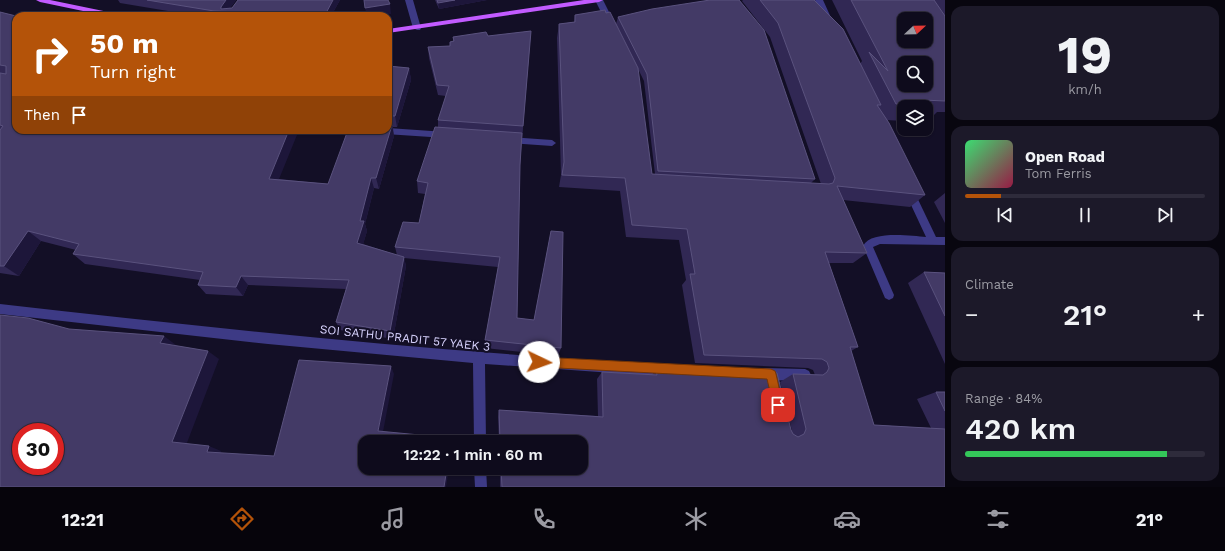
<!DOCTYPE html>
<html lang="en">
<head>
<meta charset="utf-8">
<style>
  body { margin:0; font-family:"Work Sans",sans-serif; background:#1c1929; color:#f1f3f6; height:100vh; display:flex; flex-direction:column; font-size:15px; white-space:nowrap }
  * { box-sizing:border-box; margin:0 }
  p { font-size:13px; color:#9b9ba3 }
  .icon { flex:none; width:22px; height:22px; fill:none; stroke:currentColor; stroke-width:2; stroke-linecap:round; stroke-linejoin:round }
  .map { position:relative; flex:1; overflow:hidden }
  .details { display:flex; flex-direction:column; gap:6px; padding:6px; background:#08060f; width:280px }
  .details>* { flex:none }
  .guide { position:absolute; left:12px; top:12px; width:380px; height:122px; border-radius:12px; box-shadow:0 1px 3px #0004,0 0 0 1px #2e2b3b; background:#b45309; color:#fff; overflow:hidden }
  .needle { width:26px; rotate:68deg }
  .buttons { position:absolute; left:897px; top:12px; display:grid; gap:8px }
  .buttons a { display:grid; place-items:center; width:36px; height:36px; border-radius:8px; background:#0e0b1c; box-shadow:0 1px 3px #0004,0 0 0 1px #2e2b3b; font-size:20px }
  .speed { position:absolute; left:12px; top:423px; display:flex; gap:8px; font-size:20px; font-weight:700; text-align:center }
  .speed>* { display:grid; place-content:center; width:52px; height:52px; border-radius:50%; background:#0e0b1c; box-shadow:0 1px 3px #0004,0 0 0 1px #2e2b3b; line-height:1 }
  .speed .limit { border:6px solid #d22; background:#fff; color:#111 }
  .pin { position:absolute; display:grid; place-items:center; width:34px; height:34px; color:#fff; margin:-17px; border-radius:8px; box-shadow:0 2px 6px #0006 }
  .me { position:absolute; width:44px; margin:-22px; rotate:93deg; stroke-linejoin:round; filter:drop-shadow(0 0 3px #0008) }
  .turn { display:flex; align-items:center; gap:14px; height:84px; padding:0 12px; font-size:18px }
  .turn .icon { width:52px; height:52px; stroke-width:2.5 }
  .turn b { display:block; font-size:28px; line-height:34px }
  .then { display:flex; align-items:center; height:38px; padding:0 12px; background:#0003; gap:8px; font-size:15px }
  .big { font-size:30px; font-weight:600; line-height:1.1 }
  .details .card { flex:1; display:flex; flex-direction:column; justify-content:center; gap:6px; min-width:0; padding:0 14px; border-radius:12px; background:#1c1929 }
  .details .dial { align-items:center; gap:0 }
  .dial b { font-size:52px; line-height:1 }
  .song { display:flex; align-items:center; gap:12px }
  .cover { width:48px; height:48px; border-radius:6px; background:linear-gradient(135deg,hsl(140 70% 55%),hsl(340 70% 35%)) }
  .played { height:4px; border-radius:2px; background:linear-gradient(90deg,#b45309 15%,#2e2b3b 15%) }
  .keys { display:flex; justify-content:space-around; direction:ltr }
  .heat { display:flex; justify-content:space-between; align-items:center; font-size:22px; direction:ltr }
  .charge { height:6px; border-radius:3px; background:linear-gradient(90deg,#34c759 84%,#2e2b3b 0) }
  .trip { position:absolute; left:358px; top:435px; width:230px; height:40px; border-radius:12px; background:#0e0b1c; box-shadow:0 1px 3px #0004,0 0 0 1px #2e2b3b; font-weight:600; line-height:40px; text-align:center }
  .menu { display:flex; height:64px; justify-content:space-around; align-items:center; background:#06040b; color:#9b9ba3 }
  .menu .icon { width:28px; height:28px }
  .menu .active { color:#b45309 }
  .menu b { font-size:18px; color:#f1f3f6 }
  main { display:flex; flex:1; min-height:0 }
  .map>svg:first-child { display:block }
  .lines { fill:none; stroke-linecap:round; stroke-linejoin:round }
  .minor { fill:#3d3a85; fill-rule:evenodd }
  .major { fill:#c25bff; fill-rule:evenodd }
  .wall { fill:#312854 }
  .shaded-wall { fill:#1d163a }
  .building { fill:#433a66; stroke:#5a527e; fill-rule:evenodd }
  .route { fill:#b45309; stroke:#753606 }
  .labels { text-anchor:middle; stroke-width:4; stroke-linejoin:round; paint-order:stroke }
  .street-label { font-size:12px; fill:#d9d4ff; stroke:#130f26 }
</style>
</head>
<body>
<main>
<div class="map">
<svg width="945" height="487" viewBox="0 0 945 487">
  <rect width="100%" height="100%" fill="#130f26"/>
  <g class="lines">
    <path class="minor" d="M405,0H413L421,28L420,30H417L413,28Z
      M595,0H603L614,22L613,24H607Z
      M815,0H823L833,22L832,24H826Z
      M388,128L446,132L450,135L446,138L370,133L366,130H388Z
      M509,137L552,140L556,143L552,146L509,143L505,140Z
      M910,188L913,189L936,237H945V245L880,244L873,247L894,295L893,298L889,300L885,298L863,246C871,230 911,236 926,237L905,192L907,189Z
      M0,304C239,331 477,356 717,367L721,369L723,373L721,377L717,379L627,374L485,364L486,442H474L473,363L268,344L0,314Z
      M765,368L805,369L809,371L811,375L809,379L805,381L765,380L761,378L759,374L761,370Z
      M474,468H486L487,487H475Z"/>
    <path class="major" d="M36,0H50L118,14L122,16H107L40,2Z
      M584,0H603L599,2L388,33V29Z"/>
  </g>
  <path class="wall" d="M118,0H236L230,8H232L238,0H340L331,16H198L120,3Z
    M435,0H487L439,9Z
    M743,0H814L860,64L862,61L832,0H945V112H937L932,117L926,116V107H904V121L886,120L925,195L910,207L843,200L867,253L853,263H829L858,347L851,351L874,425L931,428L917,399L936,392H945V487H500V468H581V442H499L498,417L499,410L598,416L597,379L602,372L652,375L656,370L701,374L706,369L791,430L792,431L780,382L793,374L815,375L813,370L808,368L695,363L682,285L686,280L679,240L626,237L620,191L559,187L561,175L557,38L559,24L574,22L575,15L652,174H655L644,81L616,24L618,17L815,179L811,183L821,184L770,37L742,1Z
    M0,12L279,179L328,184L388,130V66L409,68L411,80L397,127H393L394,136L379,189L374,188L365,224L367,231L363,244L397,255L395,247L419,223L425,194L418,193L417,181L438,127V120L446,96L438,95L429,58L428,47L450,46L453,41V37L488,36L531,31L520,165L517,318L534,320L551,231L561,348L558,356L485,348V340L498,267L404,258L406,266L393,339L340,330L336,322L346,289L248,285L243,296L206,294L198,285L200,280L85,264L73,254L76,250L41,241L19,276L0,273Z
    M945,193V223L934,202Z
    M924,272L945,273V364L908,283Z"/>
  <path class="shaded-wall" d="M226,0H236L228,11L221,9V7Z
    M333,0H340L331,16H326L325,15Z
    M455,0H487L439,9L438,3Z
    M390,4L391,14L377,16H367L365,8Z
    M409,68L411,80L397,127L395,116Z
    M392,125L394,136L379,189L376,178Z
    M289,130H299L275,189L269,179Z
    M371,178L374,188L365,224L367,231L361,252L357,243L360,221Z
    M28,231L41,241L19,276L4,266Z
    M404,257L406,266L393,339L390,331Z
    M241,276L248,285L243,296L236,287Z
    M164,336L176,345L160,343Z
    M208,351L219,359L185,448L172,442Z
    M391,366L394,374L382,437L378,431Z
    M209,446L221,451L219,458L207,452Z
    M447,468H449L446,487H444Z"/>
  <path class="building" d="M147,0H226L221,7V9L232,8L238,0H333L325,15L214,11Z
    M364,0H388L390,4L365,8Z
    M437,0H455L438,3Z
    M710,0H739L764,30L815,179L658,171L647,74L618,17L652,9Z
    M760,0H814L843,29L881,105H877L889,123L925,195L837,186L867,253L825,252L858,347H850L874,425L945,429V487H502L501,468H581V442H500L499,410L603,417L602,372L657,375L656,370L707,374L706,369L777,373L791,430L793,434L798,437L804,434L806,429L793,374L823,375L827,372L829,368L827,362L822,359L704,355L690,274H695L687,229L632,225L625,178L562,175L564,162L559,24L575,22V15L605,10L606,13L610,12L638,68L652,174L829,184L833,183L835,178L778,23Z
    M851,0H934L945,16V101L923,100L926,106L896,104L869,52L888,71ZM904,19H926V41H904ZM904,63H926V85H904Z
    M0,12L16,16V130H289L269,179L328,184L348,130H388V124L392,125L376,178H371L360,221H364L357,243L404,257L390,331L336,322L349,280L241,276L236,287L198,285L203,272L73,254L79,244L28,231L4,266H0V130L3,126L0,125V73L6,74V66L0,65Z
    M531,31L523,126L438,120L449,86L437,85L428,47L450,46V42L454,41L453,37L486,32L488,36Z
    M388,66L409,68L395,116H388Z
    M435,127L522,133L520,165L517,318L534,320L551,231L563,232L561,348L485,340L500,257L395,247L403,222L419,223L428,183L417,181Z
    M924,272L945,273V316Z
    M0,315L28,318L69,329L164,336L160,343L208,351L172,442L209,446L207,452L274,456L299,360L391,366L378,431L451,438V442H365V468H447L444,487H0ZM21,432H55V466H21Z
    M936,392H945V411Z"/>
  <path class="route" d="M539,357L771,369L775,371L776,374L783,405L782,409L778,410L774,409L767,379L539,367L536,366L534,362L536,359Z"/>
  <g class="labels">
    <g class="street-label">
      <text transform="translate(405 338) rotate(6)" y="4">SOI SATHU PRADIT 57 YAEK 3</text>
    </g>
  </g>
</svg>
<div class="buttons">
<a><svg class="needle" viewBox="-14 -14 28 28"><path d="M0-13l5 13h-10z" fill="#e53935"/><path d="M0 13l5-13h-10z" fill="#9b9ba3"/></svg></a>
<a><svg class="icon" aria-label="search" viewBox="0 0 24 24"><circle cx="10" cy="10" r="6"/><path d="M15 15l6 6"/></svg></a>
<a><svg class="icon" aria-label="layers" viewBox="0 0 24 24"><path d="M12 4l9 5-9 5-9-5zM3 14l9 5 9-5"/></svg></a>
</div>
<div class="speed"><div class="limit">30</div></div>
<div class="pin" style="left:778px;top:405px;background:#d93025"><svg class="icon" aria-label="arrive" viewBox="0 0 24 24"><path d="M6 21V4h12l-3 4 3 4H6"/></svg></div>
<svg class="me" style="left:539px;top:362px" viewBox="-20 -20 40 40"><circle r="19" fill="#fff"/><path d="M0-13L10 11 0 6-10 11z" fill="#b45309"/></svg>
<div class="trip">12:22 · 1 min · 60 m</div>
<div class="guide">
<div class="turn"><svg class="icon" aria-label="right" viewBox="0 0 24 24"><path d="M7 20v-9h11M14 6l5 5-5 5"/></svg><div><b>50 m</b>Turn right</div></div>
<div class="then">Then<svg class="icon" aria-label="arrive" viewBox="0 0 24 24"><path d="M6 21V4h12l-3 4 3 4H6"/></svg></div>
</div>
</div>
<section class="details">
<div class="card dial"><b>19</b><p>km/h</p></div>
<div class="card">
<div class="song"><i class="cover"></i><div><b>Open Road</b><p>Tom Ferris</p></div></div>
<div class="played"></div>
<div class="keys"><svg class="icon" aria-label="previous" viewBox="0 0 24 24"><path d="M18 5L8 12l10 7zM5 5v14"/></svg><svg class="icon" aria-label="pause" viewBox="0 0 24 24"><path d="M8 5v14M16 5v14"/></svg><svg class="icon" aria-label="next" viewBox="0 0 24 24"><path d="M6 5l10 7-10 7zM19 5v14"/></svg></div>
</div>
<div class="card"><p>Climate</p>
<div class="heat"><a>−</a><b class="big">21°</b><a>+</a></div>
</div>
<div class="card"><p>Range · 84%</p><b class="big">420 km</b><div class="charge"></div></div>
</section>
</main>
<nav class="menu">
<b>12:21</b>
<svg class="icon active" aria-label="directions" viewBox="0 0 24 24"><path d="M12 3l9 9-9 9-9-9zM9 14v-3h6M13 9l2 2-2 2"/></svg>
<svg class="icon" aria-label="music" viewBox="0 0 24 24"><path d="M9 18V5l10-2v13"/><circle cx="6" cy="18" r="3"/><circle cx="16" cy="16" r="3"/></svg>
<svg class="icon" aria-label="phone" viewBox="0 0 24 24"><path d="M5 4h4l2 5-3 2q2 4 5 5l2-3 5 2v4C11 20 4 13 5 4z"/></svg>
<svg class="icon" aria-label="climate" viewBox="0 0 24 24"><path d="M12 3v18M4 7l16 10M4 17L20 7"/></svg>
<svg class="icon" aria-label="car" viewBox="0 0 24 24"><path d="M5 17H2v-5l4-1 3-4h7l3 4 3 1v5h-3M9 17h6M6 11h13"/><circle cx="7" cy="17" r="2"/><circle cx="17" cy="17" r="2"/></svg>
<svg class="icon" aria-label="filters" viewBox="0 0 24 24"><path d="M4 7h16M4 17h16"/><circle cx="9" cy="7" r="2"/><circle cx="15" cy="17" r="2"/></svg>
<b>21°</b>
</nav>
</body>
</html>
